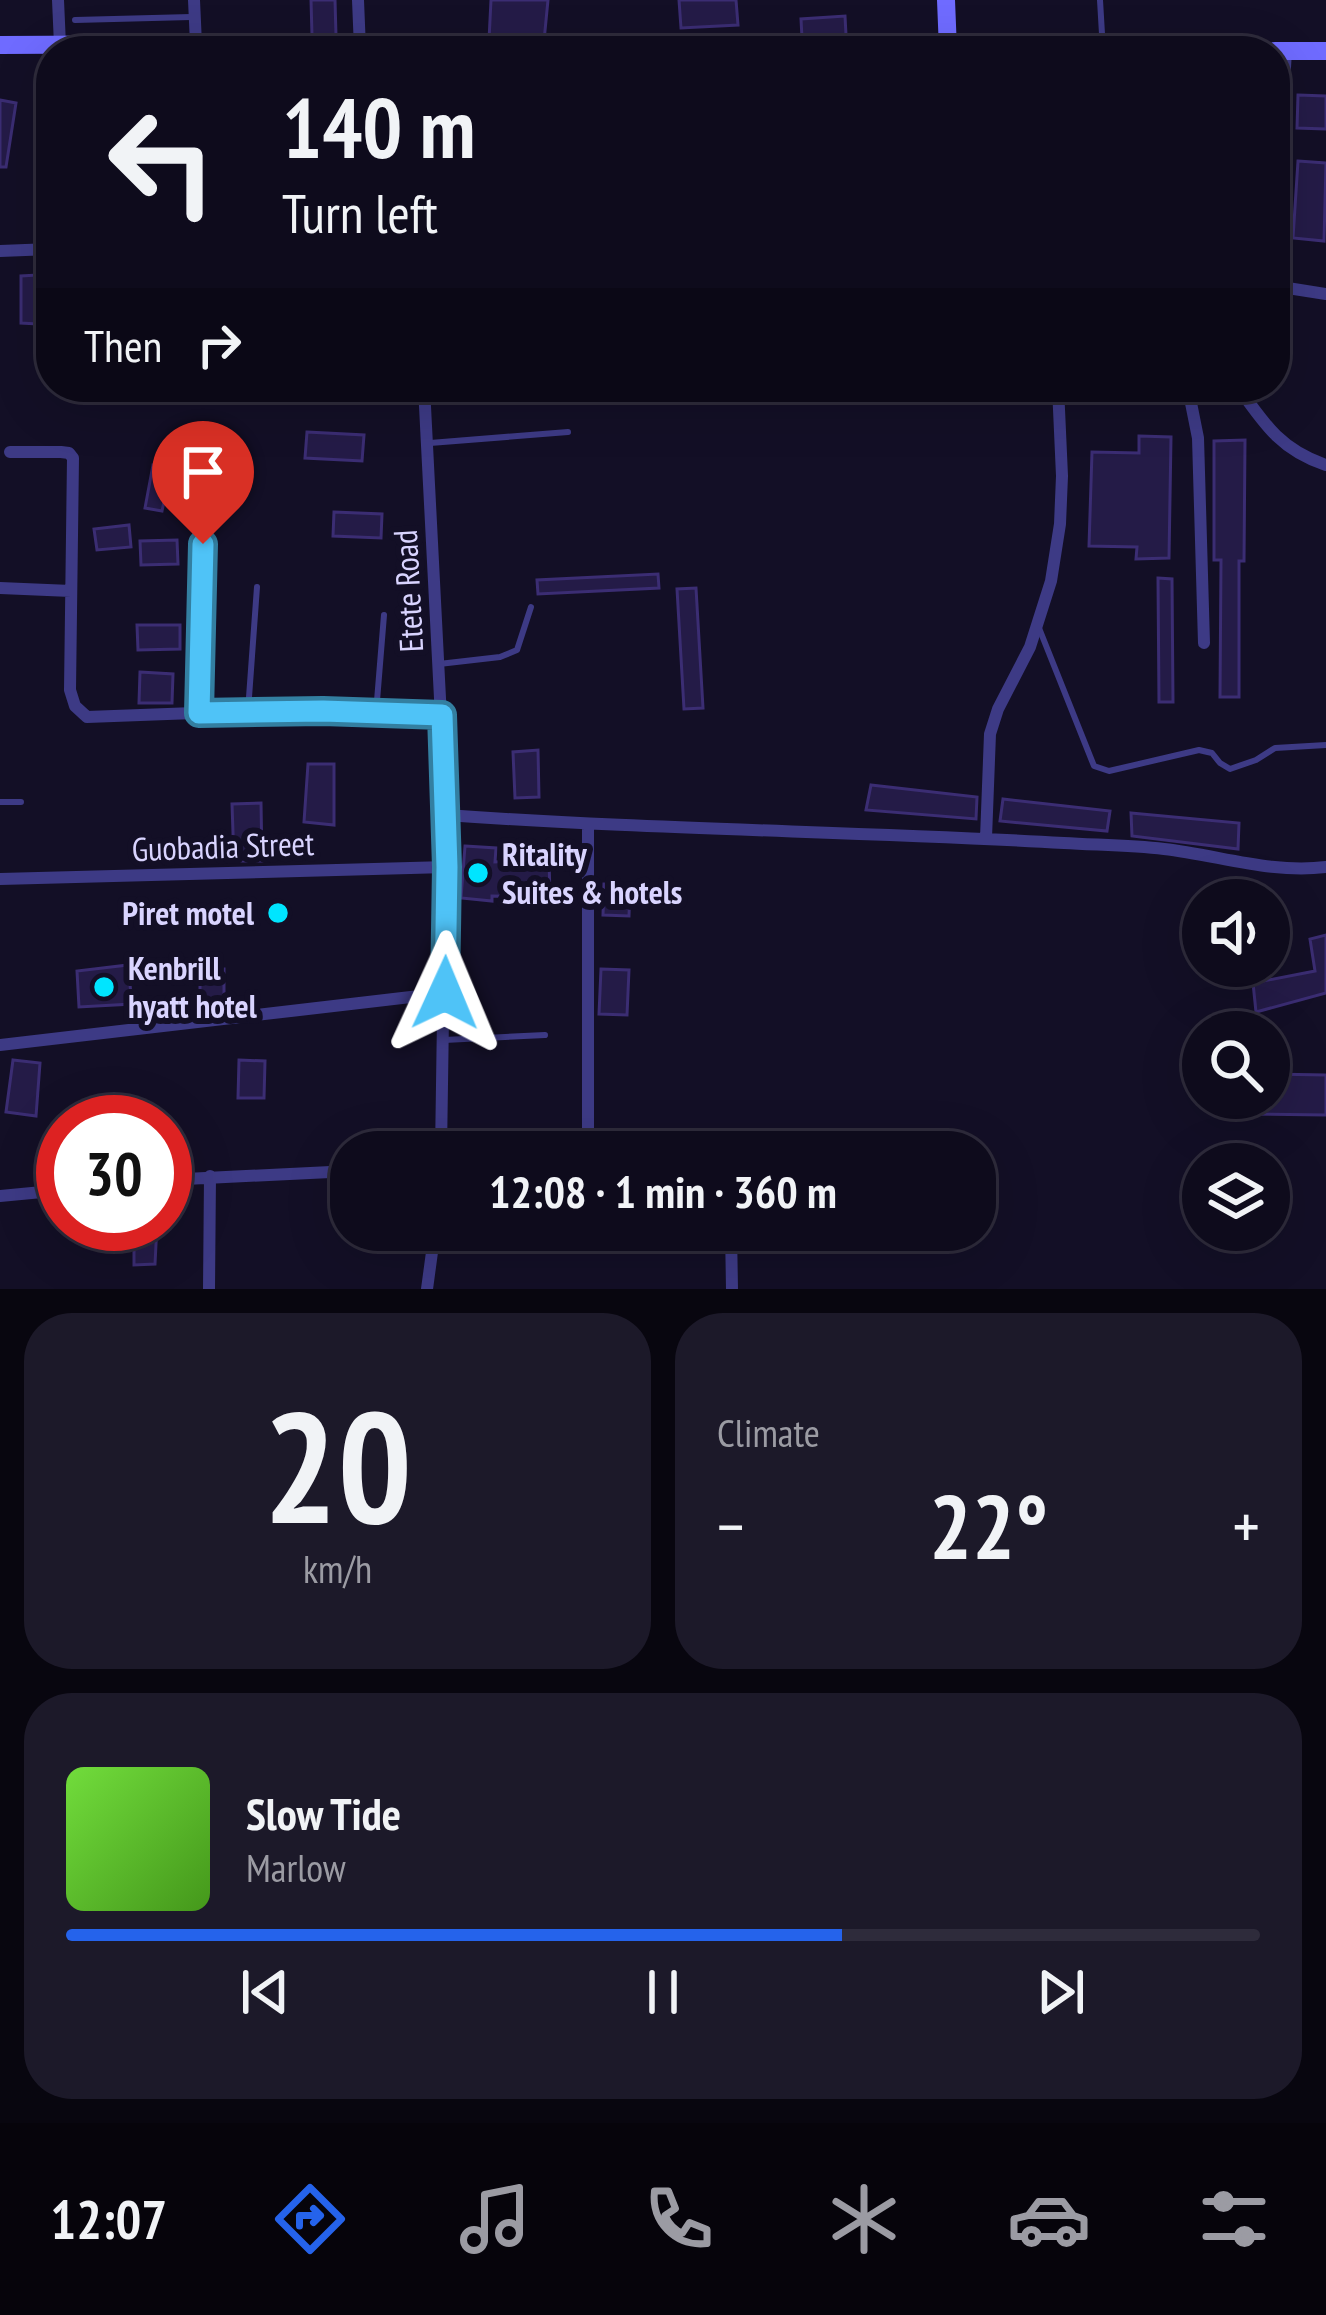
<!DOCTYPE html>
<html lang="en">
<head>
<meta charset="utf-8">
<style>
  body { margin:0; font-family:"PT Sans Narrow",sans-serif; background:#1c1929; color:#f1f3f6; height:100vh; display:flex; flex-direction:column; font-size:45px; white-space:nowrap }
  * { box-sizing:border-box; margin:0 }
  p { font-size:39px; color:#9b9ba3 }
  .icon { flex:none; width:66px; height:66px; fill:none; stroke:currentColor; stroke-width:2; stroke-linecap:round; stroke-linejoin:round }
  .map { position:relative; height:1289px; overflow:hidden }
  .panel { display:flex; flex-direction:column; gap:24px; padding:24px; background:#08060f; flex:1 }
  .panel>* { flex:none }
  .top-card { position:absolute; left:36px; top:36px; width:1254px; height:366px; border-radius:48px; box-shadow:0 12px 48px #0002,0 0 0 3px #2e2b3b; background:#0e0b1c; color:#f1f3f6; overflow:hidden }
  .controls { position:absolute; left:1182px; top:879px; display:grid; gap:24px }
  .controls a { display:grid; place-items:center; width:108px; height:108px; border-radius:50%; background:#0e0b1c; box-shadow:0 12px 48px #0002,0 0 0 3px #2e2b3b; font-size:60px }
  .speed { position:absolute; left:36px; top:1095px; display:flex; gap:24px; font-size:60px; font-weight:700; text-align:center }
  .speed>* { display:grid; place-content:center; width:156px; height:156px; border-radius:50%; background:#0e0b1c; box-shadow:0 12px 48px #0002,0 0 0 3px #2e2b3b; line-height:1 }
  .speed .limit { border:18px solid #d22; background:#fff; color:#111 }
  .pin { position:absolute; display:grid; place-items:center; width:102px; height:102px; color:#fff; margin:-123px -51px; border-radius:50% 50% 50% 0; rotate:-45deg; box-shadow:0 0 12px #0007 }
  .pin .icon { rotate:45deg }
  .me { position:absolute; width:132px; margin:-66px; rotate:1deg; stroke-linejoin:round; filter:drop-shadow(0 0 9px #0008) }
  .turn { display:flex; align-items:center; gap:42px; height:252px; padding:0 48px; font-size:54px }
  .turn .icon { width:156px; height:156px; stroke-width:2.5 }
  .turn b { display:block; font-size:84px; line-height:102px }
  .then { display:flex; align-items:center; height:114px; padding:0 48px; background:#0003; gap:24px; font-size:45px }
  .big { font-size:90px; font-weight:700; line-height:1.1 }
  .panel .tile { flex:1; display:flex; flex-direction:column; justify-content:center; gap:18px; min-width:0; padding:0 42px; border-radius:48px; background:#1c1929 }
  .panel .dial { align-items:center; gap:0 }
  .dial b { font-size:156px; line-height:1 }
  .song { display:flex; align-items:center; gap:36px }
  .cover { width:144px; height:144px; border-radius:18px; background:linear-gradient(135deg,hsl(100 70% 55%),hsl(100 70% 35%)) }
  .played { height:12px; border-radius:6px; background:linear-gradient(90deg,#2563eb 65%,#2e2b3b 65%) }
  .keys { display:flex; justify-content:space-around; direction:ltr }
  .heat { display:flex; justify-content:space-between; align-items:center; font-size:66px; direction:ltr }
  .panel .tiles { flex:1; display:grid; gap:24px; grid-template-columns:1fr 1fr }
  .tile:last-child { grid-column:span 2 }
  .trip { position:absolute; left:330px; top:1131px; width:666px; height:120px; border-radius:48px; background:#0e0b1c; box-shadow:0 12px 48px #0002,0 0 0 3px #2e2b3b; font-weight:700; line-height:120px; text-align:center }
  .tabs { display:flex; height:192px; justify-content:space-around; align-items:center; background:#06040b; color:#9b9ba3 }
  .tabs .icon { width:84px; height:84px }
  .tabs .on { color:#2563eb }
  .tabs b { font-size:54px; color:#f1f3f6 }
  .map>svg:first-child { display:block }
  .building { fill:#241b47; stroke:#3b2d73; stroke-width:3 }
  .lines { fill:none; stroke-linecap:round; stroke-linejoin:round }
  .lane { stroke:#3d3a85; stroke-width:6 }
  .street { stroke:#3d3a85; stroke-width:12 }
  .secondary { stroke:#6f6bff; stroke-width:18 }
  .route-casing { stroke:#337fa1; stroke-width:30 }
  .route { stroke:#4fc3f7; stroke-width:21 }
  .poi-dot { fill:#00e5ff; stroke:#130f26; stroke-width:4.5 }
  .labels { text-anchor:middle; stroke-width:12; stroke-linejoin:round; paint-order:stroke }
  .street-label { font-size:33px; fill:#d9d4ff; stroke:#130f26 }
  .poi-label { font-size:33px; font-weight:bold; fill:#d9d4ff; stroke:#130f26; text-anchor:start }
</style>
</head>
<body>
<div class="map">
<svg width="1326" height="1289" viewBox="0 0 1326 1289">
  <rect width="100%" height="100%" fill="#130f26"/>
  <path class="building" d="M311,0H335L336,36L312,35Z
    M491,0H548L544,41L513,38V41L489,40Z
    M679,0H736L738,25L681,28Z
    M845,16L846,35L802,38L801,19Z
    M1298,95L1326,96V129L1297,128Z
    M0,100L16,103L6,167H0Z
    M1298,161L1326,163L1324,241L1293,238Z
    M37,275V324L21,323V276Z
    M307,432L364,435L362,461L305,458Z
    M1139,436L1171,437L1169,558L1136,559L1137,547L1089,546L1092,452L1139,453Z
    M1245,440L1244,561H1239V697H1220L1221,560H1214V441Z
    M153,465L171,469L162,511L145,508Z
    M334,512L382,514L381,538L333,536Z
    M129,525L131,547L97,550L94,529Z
    M177,540L178,564L141,565L140,541Z
    M658,574L659,588L538,594L537,580Z
    M1158,578L1172,579L1173,702H1159Z
    M696,588L703,708L684,709L677,589Z
    M137,625H180V649L138,650Z
    M140,672L173,674L172,703H139Z
    M538,750L539,797L515,798L513,752Z
    M308,764H334V825L304,822Z
    M871,785L977,797L976,819L866,810Z
    M1003,799L1110,811L1107,831L1000,821Z
    M261,803L262,861H234L232,804Z
    M1131,813L1239,823L1238,849L1132,836Z
    M465,846L496,848L495,862L549,859L550,897L492,896V901L461,898Z
    M604,884L630,885L629,916L603,915Z
    M1326,935V993L1256,1012L1253,983L1315,971L1310,939Z
    M128,965L132,1004L79,1007L77,971Z
    M200,969H224V1005H200Z
    M601,969L629,970L627,1015L599,1014Z
    M13,1060L40,1063L36,1116L6,1112Z
    M239,1060L265,1061L264,1098H238Z
    M1269,1074L1326,1075V1115L1246,1114L1245,1098H1269Z
    M134,1224H157L155,1264L134,1265Z"/>
  <g class="lines">
    <path class="lane" d="M1100,0L1103,51
      M75,20L191,17
      M48,253L45,356L51,375
      M430,443L568,432
      M1039,628L1094,766L1109,771L1199,750L1212,753L1220,763L1230,769L1256,760L1275,748L1326,745
      M439,664L500,657L517,650L531,607
      M248,711L257,587
      M376,713L384,615
      M0,802H21
      M444,1040L545,1035
      M113,1122V1121"/>
    <path class="street" d="M58,0L60,45
      M194,0L196,44
      M358,0L360,49
      M1275,233L1286,51
      M0,251L51,249
      M1275,286L1326,294
      M424,387L446,815L441,1152
      M1183,387L1190,398L1198,438L1204,643
      M1238,387C1264,424 1281,450 1326,465
      M10,452H61L69,453L73,458L70,690L75,706L87,717L248,711L442,715
      M0,588L71,591
      M199,713L206,460
      M446,815C652,830 858,831 1064,843C1097,845 1131,845 1164,849C1218,855 1271,874 1326,867
      M588,825V1152
      M986,838L990,734L998,709L1030,647L1051,581L1060,524L1062,476L1058,387
      M0,879L447,867
      M0,1045L445,993
      M165,1180L351,1171
      M0,1196L63,1190
      M731,1230L732,1289
      M209,1289L210,1176
      M427,1289L435,1230"/>
    <path class="secondary" d="M946,0L948,50
      M0,45L196,44L382,51
      M584,51H1005
      M1275,51H1326"/>
  </g>
  <g class="lines">
    <defs>
      <path id="route" d="M203,544L199,713L323,711L442,715L447,867L445,993"/>
    </defs>
    <use href="#route" class="route-casing"/>
    <use href="#route" class="route"/>
  </g>
  <g class="poi-dot">
    <circle cx="478" cy="873" r="12"/>
    <circle cx="278" cy="913" r="12"/>
    <circle cx="104" cy="987" r="12"/>
  </g>
  <g class="labels">
    <g class="street-label">
      <text transform="translate(408 591) rotate(-93)" y="12">Etete Road</text>
      <text transform="translate(223 846) rotate(-2)" y="12">Guobadia Street</text>
    </g>
    <g class="poi-label">
      <text x="502" y="866">Ritality<tspan x="502" dy="38">Suites &amp; hotels</tspan></text>
      <text x="254" y="925" text-anchor="end">Piret motel</text>
      <text x="128" y="980">Kenbrill<tspan x="128" dy="38">hyatt hotel</tspan></text>
    </g>
  </g>
</svg>
<div class="controls">
<a><svg class="icon" aria-label="sound" viewBox="0 0 24 24"><path d="M4 9h4l5-4v14l-5-4H4zM17 9q2 3 0 6"/></svg></a>
<a><svg class="icon" aria-label="search" viewBox="0 0 24 24"><circle cx="10" cy="10" r="6"/><path d="M15 15l6 6"/></svg></a>
<a><svg class="icon" aria-label="layers" viewBox="0 0 24 24"><path d="M12 4l9 5-9 5-9-5zM3 14l9 5 9-5"/></svg></a>
</div>
<div class="speed"><div class="limit">30</div></div>
<div class="pin" style="left:203px;top:544px;background:#d93025"><svg class="icon" aria-label="arrive" viewBox="0 0 24 24"><path d="M6 21V4h12l-3 4 3 4H6"/></svg></div>
<svg class="me" style="left:445px;top:993px" viewBox="-20 -20 40 40"><path d="M0-17L14 15 0 8-14 15z" fill="#4fc3f7" stroke="#fff" stroke-width="4"/></svg>
<div class="trip">12:08 · 1 min · 360 m</div>
<div class="top-card">
<div class="turn"><svg class="icon" aria-label="left" viewBox="0 0 24 24"><path d="M17 20v-9H6M10 6l-5 5 5 5"/></svg><div><b>140 m</b>Turn left</div></div>
<div class="then">Then<svg class="icon" aria-label="right" viewBox="0 0 24 24"><path d="M7 20v-9h11M14 6l5 5-5 5"/></svg></div>
</div>
</div>
<section class="panel">
<div class="tiles">
<div class="tile dial"><b>20</b><p>km/h</p></div>
<div class="tile"><p>Climate</p>
<div class="heat"><a>−</a><b class="big">22°</b><a>+</a></div>
</div>
<div class="tile">
<div class="song"><i class="cover"></i><div><b>Slow Tide</b><p>Marlow</p></div></div>
<div class="played"></div>
<div class="keys"><svg class="icon" aria-label="previous" viewBox="0 0 24 24"><path d="M18 5L8 12l10 7zM5 5v14"/></svg><svg class="icon" aria-label="pause" viewBox="0 0 24 24"><path d="M8 5v14M16 5v14"/></svg><svg class="icon" aria-label="next" viewBox="0 0 24 24"><path d="M6 5l10 7-10 7zM19 5v14"/></svg></div>
</div>
</div>
</section>
<nav class="tabs">
<b>12:07</b>
<svg class="icon on" aria-label="directions" viewBox="0 0 24 24"><path d="M12 3l9 9-9 9-9-9zM9 14v-3h6M13 9l2 2-2 2"/></svg>
<svg class="icon" aria-label="music" viewBox="0 0 24 24"><path d="M9 18V5l10-2v13"/><circle cx="6" cy="18" r="3"/><circle cx="16" cy="16" r="3"/></svg>
<svg class="icon" aria-label="phone" viewBox="0 0 24 24"><path d="M5 4h4l2 5-3 2q2 4 5 5l2-3 5 2v4C11 20 4 13 5 4z"/></svg>
<svg class="icon" aria-label="climate" viewBox="0 0 24 24"><path d="M12 3v18M4 7l16 10M4 17L20 7"/></svg>
<svg class="icon" aria-label="car" viewBox="0 0 24 24"><path d="M5 17H2v-5l4-1 3-4h7l3 4 3 1v5h-3M9 17h6M6 11h13"/><circle cx="7" cy="17" r="2"/><circle cx="17" cy="17" r="2"/></svg>
<svg class="icon" aria-label="filters" viewBox="0 0 24 24"><path d="M4 7h16M4 17h16"/><circle cx="9" cy="7" r="2"/><circle cx="15" cy="17" r="2"/></svg>
</nav>
</body>
</html>
